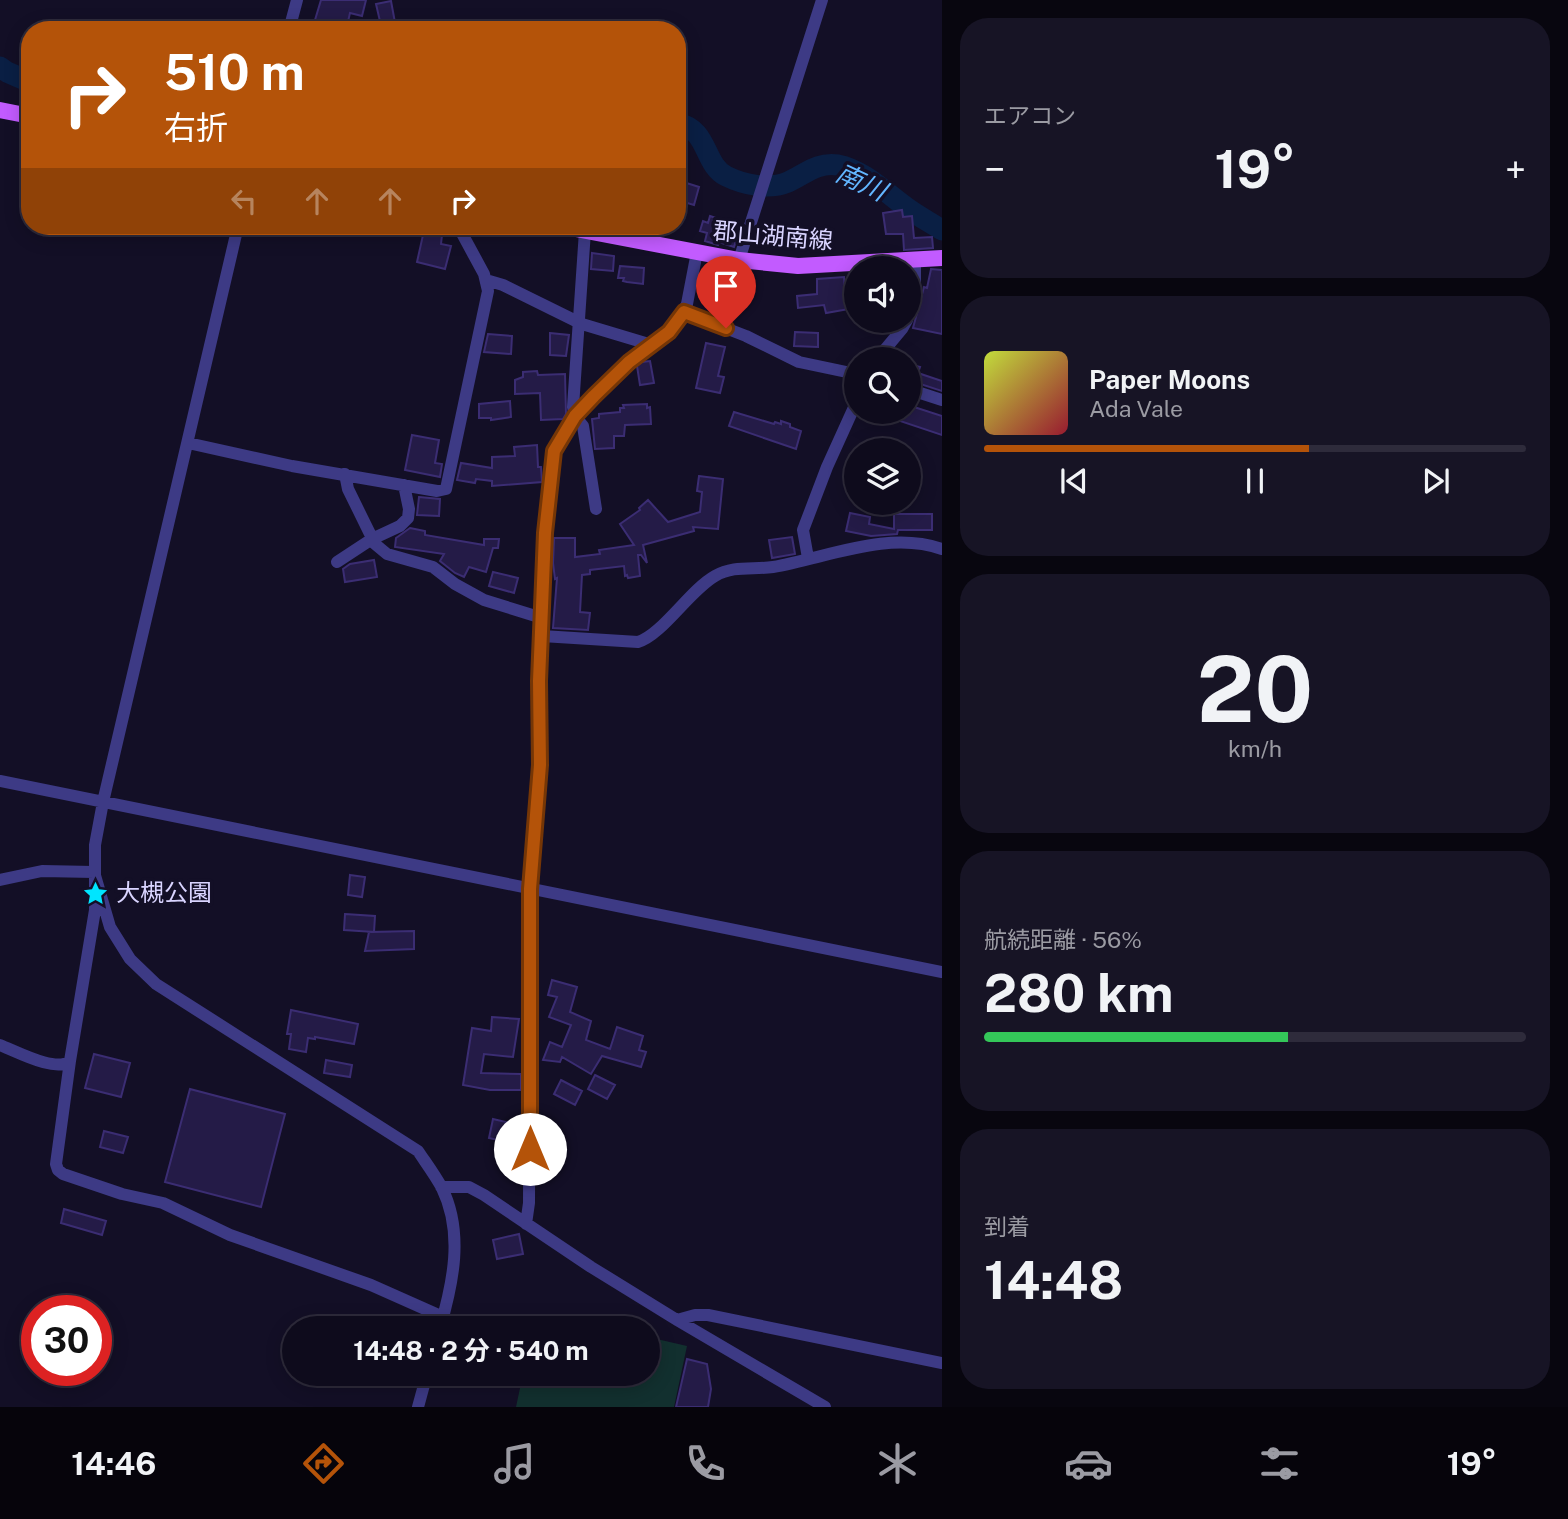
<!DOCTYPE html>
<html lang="ja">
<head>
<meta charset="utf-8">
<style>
  body { margin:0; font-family:"Public Sans","Noto Sans JP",sans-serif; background:#171425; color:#f1f3f6; height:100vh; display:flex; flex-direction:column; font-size:26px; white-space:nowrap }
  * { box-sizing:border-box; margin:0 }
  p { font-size:23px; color:#9b9ba3 }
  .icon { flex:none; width:38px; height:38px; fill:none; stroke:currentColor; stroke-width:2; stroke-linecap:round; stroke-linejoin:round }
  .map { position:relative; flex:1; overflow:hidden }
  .side { display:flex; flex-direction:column; gap:18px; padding:18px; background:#08060f; width:626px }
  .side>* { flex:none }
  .top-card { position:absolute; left:21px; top:21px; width:665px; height:214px; border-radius:28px; box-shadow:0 4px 18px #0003,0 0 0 2px #2e2b3b; background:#b45309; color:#fff; overflow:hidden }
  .fabs { position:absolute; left:844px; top:256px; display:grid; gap:14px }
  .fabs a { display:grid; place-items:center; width:77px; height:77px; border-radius:50%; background:#0e0b1c; box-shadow:0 4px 18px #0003,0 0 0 2px #2e2b3b; font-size:35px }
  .speed { position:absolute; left:21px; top:1295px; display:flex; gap:14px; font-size:35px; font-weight:700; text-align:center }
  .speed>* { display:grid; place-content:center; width:91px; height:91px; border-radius:50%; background:#0e0b1c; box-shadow:0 4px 18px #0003,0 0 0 2px #2e2b3b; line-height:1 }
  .speed .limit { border:10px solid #d22; background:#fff; color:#111 }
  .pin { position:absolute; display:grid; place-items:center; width:60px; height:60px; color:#fff; margin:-72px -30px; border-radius:50% 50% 50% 0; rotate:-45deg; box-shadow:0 0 7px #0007 }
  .pin .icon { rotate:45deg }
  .me { position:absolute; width:77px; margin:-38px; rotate:0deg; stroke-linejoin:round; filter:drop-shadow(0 0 5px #0008) }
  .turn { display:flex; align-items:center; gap:24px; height:147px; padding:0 28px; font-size:32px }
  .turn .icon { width:91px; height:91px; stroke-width:2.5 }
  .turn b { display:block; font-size:49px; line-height:60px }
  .lanes { display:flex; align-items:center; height:66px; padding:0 28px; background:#0003; justify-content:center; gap:35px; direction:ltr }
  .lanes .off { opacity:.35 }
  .big { font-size:52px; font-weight:700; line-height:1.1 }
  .side .widget { flex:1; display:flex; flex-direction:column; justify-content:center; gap:10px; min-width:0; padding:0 24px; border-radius:28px; background:#171425 }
  .side .dial { align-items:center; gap:0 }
  .dial b { font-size:91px; line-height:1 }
  .song { display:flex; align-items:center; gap:21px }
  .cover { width:84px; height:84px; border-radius:10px; background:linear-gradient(135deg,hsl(70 70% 55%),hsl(350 70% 35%)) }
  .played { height:7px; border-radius:4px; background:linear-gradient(90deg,#b45309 60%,#2e2b3b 60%) }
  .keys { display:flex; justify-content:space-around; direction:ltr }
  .heat { display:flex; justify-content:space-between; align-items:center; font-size:38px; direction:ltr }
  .charge { height:10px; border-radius:5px; background:linear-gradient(90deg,#34c759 56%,#2e2b3b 0) }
  .trip { position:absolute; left:282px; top:1316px; width:378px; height:70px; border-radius:35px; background:#0e0b1c; box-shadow:0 4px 18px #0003,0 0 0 2px #2e2b3b; font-weight:700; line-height:70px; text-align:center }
  .dock { display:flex; height:112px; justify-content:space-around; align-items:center; background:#06040b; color:#9b9ba3 }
  .dock .icon { width:49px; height:49px }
  .dock .selected { color:#b45309 }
  .dock b { font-size:32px; color:#f1f3f6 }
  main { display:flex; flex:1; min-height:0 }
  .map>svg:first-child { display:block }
  .green { fill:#12302f }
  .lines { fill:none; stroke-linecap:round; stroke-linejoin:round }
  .river { stroke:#0a1f44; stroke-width:21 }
  .building { fill:#241b47; stroke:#3b2d73; stroke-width:2 }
  .minor { stroke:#3d3a85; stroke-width:12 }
  .major { stroke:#c25bff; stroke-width:16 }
  .route-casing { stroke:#753606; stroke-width:18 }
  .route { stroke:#b45309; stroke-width:12 }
  .labels { text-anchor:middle; stroke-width:7; stroke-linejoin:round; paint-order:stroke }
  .street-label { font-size:24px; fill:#d9d4ff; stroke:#130f26 }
  .poi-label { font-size:24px; fill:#d9d4ff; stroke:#130f26; text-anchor:start }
  .water-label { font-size:26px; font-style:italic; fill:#62b6ff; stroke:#130f26 }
</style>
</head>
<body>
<main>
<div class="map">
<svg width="942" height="1407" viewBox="0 0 942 1407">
  <rect width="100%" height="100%" fill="#130f26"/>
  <path class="green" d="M536,1314L604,1328H533Z
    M648,1337L687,1346L674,1407H516L523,1374H648Z"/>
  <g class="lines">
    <path class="river" d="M0,67L7,72L30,82
      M677,123C709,129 703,164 726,176C744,185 769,190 788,182C806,174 816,162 838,165C865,170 888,195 910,210C920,217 931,223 942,230"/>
  </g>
  <path class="building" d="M321,0H366L362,16L350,13L346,30H312Z
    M391,1L396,28L382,30L376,4Z
    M677,180L699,187L694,205L677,200Z
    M902,210L903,217L912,216L914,238L932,237L933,248L904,250L903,234H886L883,213Z
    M710,216L725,221L724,226L739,231L734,247L719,242L718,245L705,241L707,233L700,231L703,221L708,223Z
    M425,226H443L441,244L451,246L445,269L417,262Z
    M592,253L614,256L613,271L591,269Z
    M620,266L644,268L643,284L627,282L623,281L624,278H618Z
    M931,269L942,270V334L913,328L924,287L927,288Z
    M844,277L845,293H847L849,309L826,313L824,305L798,308L797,296L817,294V279Z
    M795,332L818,333V347L794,346Z
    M550,333L569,335L566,356L550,355Z
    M488,334L512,336L511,354L484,352Z
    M706,343L725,347L718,376L724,377L720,393L696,388Z
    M650,361L654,383L640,385L637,366L642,362Z
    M908,364L920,367L918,373L942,381V391L908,380Z
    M537,371L538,375L565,374L566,414L563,419L541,420L540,393L515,394V380L523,377V372Z
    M510,401L511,417L491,420V418H479V404Z
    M647,404V408L650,407L651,424L625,425L624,436H614V448L595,449L592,419L599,418V414L620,412V408H624L623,405Z
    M911,406L942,416V435L900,421L904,412L908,413Z
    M734,412L774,424L775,422L781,424V421L790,424V427L801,431L796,449L729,426Z
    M412,435L439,440L435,463L442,464L440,477L405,470Z
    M537,445L538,467H541L542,482L492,486V481L476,479L475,483L457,480L461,463L492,468V457L515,456L514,447Z
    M699,476L723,479L718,529L693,527L694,531L643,545L647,563L641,555H638L640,576L628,578L627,575L625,576L624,566L590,570V574L582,575L580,612L590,613L588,630L553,628L557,578L555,579L553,563L554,538H575V557L600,554L599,550L634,545L620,524L640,510L639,508L648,500L668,522L700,512L702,492L697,491Z
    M419,497L440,499L439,516L417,515Z
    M850,513L870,517L869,524L894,529V514H932V530H898L897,534L871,536L846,531Z
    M410,528L425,531V535L484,545V539H499L498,548H493L486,572L469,567L464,577L455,573L440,561L444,554L395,547L396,538Z
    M792,537L795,554L772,558L769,540Z
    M374,560L377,577L345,582L343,569L350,564Z
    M493,572L518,578L514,593L489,586Z
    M350,875L365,877L362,897L348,895Z
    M345,914L375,916L374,932L344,930Z
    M414,931V949L365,951L369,932Z
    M552,980L577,987L570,1012L591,1021L586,1040L610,1049L617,1027L643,1036L639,1050L646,1052L641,1067L602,1056L591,1074L562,1057L560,1062L543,1060L550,1042L562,1047L571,1025L549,1017L557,997L548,995Z
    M291,1010L358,1024L354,1044L315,1037V1039L308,1038L306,1052L289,1049L291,1034H287Z
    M492,1017L519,1019L513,1057L484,1054L481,1073L521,1074V1090H490L463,1085L472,1028L491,1031Z
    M94,1054L130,1063L121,1097L85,1088Z
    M326,1060L352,1065L350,1077L324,1073Z
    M595,1075L615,1085L607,1099L588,1089Z
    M561,1080L582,1091L575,1105L554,1094Z
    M190,1089L285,1114L261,1207L165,1182Z
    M493,1119L519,1125L515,1144L489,1138Z
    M104,1131L128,1137L123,1153L100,1147Z
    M64,1209L106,1221L102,1235L61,1223Z
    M519,1234L523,1254L497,1259L493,1240Z
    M687,1359L707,1364L711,1389L708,1407H676Z"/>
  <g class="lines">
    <path class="minor" d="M289,30L297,0
      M585,231L573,407L575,416L583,426L596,509
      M739,260L822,0
      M486,280L503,285L582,324L652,345
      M684,312L746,336L799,362L856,374
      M908,315L915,289V260
      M877,359L902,329L907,320
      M908,389L942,400
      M188,443L292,466L437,491L446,489L488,291L484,274L458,226
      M345,474L348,489L375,544L387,554L433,567L455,584L484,600L542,618
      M808,558L803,530L827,467L856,403
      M337,562L372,539L400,526L408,518L409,509L404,485
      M542,636L638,642C662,635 690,590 715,576C734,565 753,570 773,567C826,558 888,530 942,549
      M0,781L942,972
      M0,880L42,871L94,872L110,927L130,959L156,984L418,1151C426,1163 435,1175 442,1188C464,1233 453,1283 440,1328
      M0,1045C16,1051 56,1073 70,1061L95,910V845L103,802L238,226
      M70,1061L56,1164L58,1170L63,1174L122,1194L163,1203L230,1235L371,1285L443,1317
      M441,1187H469L484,1195L591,1267L677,1320L825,1407
      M526,1224L529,1203L530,889L540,765L539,682L545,533L554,451L575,416L594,395L629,362L677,323L687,304L697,252
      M677,1320L695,1315H708L942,1363
      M418,1407L427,1374"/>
    <path class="major" d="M0,110L30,116
      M560,226L739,260L798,266L942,258"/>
  </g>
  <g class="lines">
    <defs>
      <path id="route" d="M530,1149V889L540,765L539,681L545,533L554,451L575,416L594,396L629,362L669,332L684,312L726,328"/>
    </defs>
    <use href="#route" class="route-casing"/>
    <use href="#route" class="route"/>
  </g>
  <defs>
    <symbol id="sight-bare" viewBox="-9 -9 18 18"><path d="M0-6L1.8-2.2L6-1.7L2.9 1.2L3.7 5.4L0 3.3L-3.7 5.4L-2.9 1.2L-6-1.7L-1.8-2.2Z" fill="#00e5ff" stroke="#130f26" stroke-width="2.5" paint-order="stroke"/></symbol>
  </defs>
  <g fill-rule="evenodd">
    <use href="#sight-bare" x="78" y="876" width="35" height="35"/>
  </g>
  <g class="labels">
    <g class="street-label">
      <text transform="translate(773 236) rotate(5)" y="8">郡山湖南線</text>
    </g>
    <g class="poi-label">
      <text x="116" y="901">大槻公園</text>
    </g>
    <g class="water-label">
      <text transform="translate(861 182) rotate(25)" y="9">南川</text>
    </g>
  </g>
</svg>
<div class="fabs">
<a><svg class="icon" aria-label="sound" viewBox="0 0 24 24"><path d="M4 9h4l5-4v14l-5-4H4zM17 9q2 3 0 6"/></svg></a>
<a><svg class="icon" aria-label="search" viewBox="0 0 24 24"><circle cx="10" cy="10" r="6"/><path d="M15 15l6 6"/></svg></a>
<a><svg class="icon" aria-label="layers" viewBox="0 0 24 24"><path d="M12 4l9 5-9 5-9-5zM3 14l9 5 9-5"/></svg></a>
</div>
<div class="speed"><div class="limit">30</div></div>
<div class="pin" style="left:726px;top:328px;background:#d93025"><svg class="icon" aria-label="arrive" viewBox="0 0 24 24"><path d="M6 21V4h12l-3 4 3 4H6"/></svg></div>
<svg class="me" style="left:530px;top:1149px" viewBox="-20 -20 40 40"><circle r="19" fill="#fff"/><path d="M0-13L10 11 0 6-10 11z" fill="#b45309"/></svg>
<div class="trip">14:48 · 2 分 · 540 m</div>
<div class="top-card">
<div class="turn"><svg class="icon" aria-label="right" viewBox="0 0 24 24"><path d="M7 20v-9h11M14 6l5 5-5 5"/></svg><div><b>510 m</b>右折</div></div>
<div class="lanes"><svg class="icon off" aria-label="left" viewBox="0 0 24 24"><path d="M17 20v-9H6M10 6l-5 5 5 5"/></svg><svg class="icon off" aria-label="ahead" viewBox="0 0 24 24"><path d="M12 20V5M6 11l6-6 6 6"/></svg><svg class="icon off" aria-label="ahead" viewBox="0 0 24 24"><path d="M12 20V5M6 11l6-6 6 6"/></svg><svg class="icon" aria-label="right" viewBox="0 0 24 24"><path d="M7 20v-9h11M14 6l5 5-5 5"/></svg></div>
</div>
</div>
<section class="side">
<div class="widget"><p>エアコン</p>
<div class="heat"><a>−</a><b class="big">19°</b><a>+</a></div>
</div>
<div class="widget">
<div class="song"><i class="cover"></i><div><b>Paper Moons</b><p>Ada Vale</p></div></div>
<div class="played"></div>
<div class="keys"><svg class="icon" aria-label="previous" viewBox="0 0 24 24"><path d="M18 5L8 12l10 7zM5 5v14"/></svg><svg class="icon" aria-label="pause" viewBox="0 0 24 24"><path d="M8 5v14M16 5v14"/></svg><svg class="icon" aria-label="next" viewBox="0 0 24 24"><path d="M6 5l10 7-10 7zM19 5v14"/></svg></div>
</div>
<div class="widget dial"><b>20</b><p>km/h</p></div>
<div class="widget"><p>航続距離 · 56%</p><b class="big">280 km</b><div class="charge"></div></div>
<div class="widget"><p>到着</p><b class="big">14:48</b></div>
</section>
</main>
<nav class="dock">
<b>14:46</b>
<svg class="icon selected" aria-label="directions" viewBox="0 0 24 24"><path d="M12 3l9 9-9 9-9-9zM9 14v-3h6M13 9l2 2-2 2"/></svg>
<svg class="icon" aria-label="music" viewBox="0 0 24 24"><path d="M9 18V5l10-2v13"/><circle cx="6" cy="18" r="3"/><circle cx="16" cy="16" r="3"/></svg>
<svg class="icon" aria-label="phone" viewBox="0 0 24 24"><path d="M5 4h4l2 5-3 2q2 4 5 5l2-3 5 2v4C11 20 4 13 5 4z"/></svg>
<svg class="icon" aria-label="climate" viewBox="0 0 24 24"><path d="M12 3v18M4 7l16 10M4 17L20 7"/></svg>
<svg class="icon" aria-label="car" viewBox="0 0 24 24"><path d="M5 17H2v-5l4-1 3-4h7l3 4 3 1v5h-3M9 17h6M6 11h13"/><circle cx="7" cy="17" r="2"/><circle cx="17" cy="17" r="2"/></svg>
<svg class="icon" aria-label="filters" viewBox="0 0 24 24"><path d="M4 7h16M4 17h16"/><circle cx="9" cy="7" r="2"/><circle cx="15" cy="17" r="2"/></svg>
<b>19°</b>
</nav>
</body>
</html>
